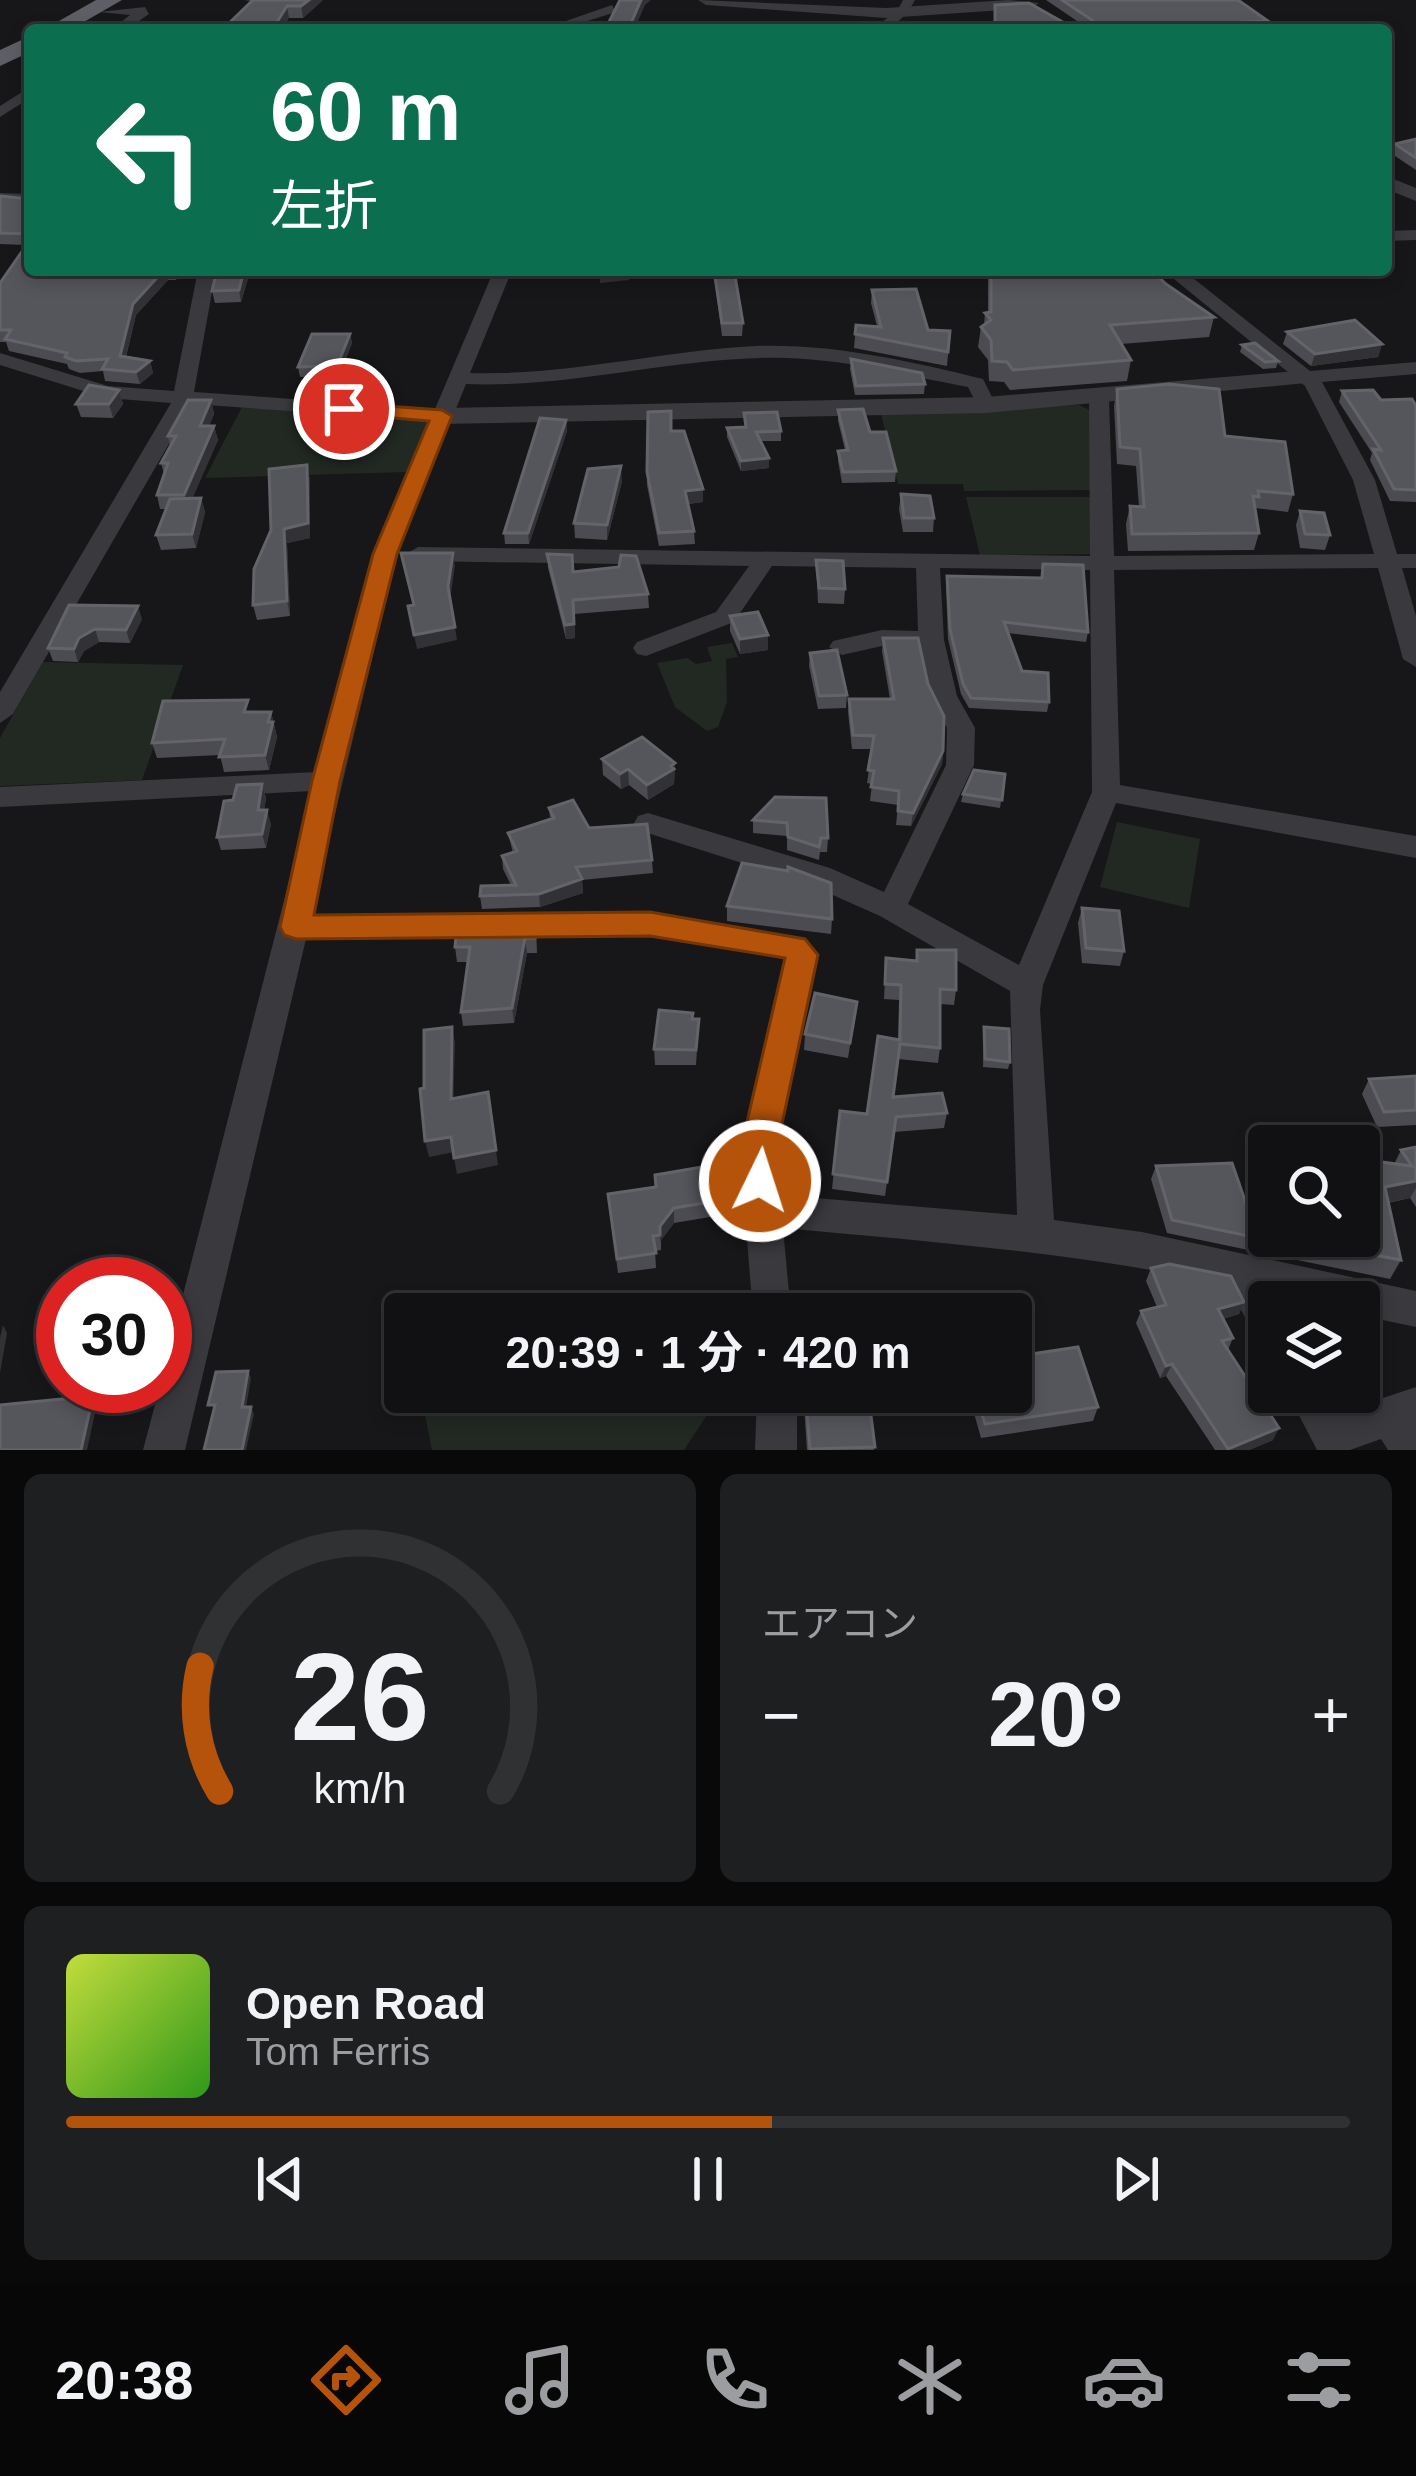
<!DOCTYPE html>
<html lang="ja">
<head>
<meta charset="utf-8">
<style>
  body { margin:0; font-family:Helvetica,"Noto Sans JP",sans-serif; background:#1e1f21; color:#f1f3f6; height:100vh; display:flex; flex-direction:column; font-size:45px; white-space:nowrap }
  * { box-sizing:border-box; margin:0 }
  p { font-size:39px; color:#9c9da0 }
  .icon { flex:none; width:66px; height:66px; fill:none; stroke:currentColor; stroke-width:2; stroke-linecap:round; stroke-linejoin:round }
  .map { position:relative; height:1450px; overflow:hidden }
  .details { display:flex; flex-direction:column; gap:24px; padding:24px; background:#09090a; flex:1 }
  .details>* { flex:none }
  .guide { position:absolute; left:24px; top:24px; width:1368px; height:252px; border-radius:12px; box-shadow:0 6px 18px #0003,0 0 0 3px #303133; background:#0b6e4f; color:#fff; overflow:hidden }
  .fabs { position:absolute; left:1248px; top:1125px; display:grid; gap:24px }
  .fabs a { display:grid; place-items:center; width:132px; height:132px; border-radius:12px; background:#111113; box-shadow:0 6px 18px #0003,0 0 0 3px #303133; font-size:60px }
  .speed { position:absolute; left:36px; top:1257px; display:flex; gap:24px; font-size:60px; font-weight:700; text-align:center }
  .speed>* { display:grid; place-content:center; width:156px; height:156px; border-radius:50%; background:#111113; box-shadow:0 6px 18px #0003,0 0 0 3px #303133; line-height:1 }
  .speed .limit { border:18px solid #d22; background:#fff; color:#111 }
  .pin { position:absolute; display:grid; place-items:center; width:102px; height:102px; color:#fff; margin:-51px; border:6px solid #fff; border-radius:50%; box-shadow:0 3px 12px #0007 }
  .me { position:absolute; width:132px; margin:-66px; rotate:4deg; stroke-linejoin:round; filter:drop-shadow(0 0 9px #0008) }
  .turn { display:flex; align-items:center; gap:42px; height:252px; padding:0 48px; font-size:54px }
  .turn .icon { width:156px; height:156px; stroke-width:2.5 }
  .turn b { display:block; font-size:84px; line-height:102px }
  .big { font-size:90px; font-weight:700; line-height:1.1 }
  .details .tile { flex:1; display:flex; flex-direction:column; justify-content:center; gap:18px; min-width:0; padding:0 42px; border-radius:18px; background:#1e1f21 }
  .details .dial { align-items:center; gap:0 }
  .dial svg { height:312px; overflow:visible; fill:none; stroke:#303133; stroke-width:7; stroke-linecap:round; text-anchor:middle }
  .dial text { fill:#f1f3f6; stroke:none }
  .song { display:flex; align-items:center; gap:36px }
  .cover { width:144px; height:144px; border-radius:18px; background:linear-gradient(135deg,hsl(70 70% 55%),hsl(110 70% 35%)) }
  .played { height:12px; border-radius:6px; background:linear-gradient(90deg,#b45309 55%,#303133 55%) }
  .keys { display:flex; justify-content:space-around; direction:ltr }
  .heat { display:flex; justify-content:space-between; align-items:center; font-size:66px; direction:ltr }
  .details .tiles { flex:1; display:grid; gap:24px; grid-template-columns:1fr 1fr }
  .tile:last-child { grid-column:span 2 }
  .trip { position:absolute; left:384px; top:1293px; width:648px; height:120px; border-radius:12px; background:#111113; box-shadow:0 6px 18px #0003,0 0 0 3px #303133; font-weight:700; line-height:120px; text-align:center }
  .menu { display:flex; height:192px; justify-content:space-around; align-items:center; background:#070708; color:#9c9da0 }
  .menu .icon { width:84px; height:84px }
  .menu .active { color:#b45309 }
  .menu b { font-size:54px; color:#f1f3f6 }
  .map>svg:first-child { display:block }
  .green { fill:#222923 }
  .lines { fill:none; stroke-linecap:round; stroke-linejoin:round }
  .minor { fill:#39393e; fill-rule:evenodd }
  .tertiary { fill:#39393e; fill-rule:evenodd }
  .trunk { fill:#5d5e66; fill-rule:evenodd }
  .wall { fill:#4b4b51 }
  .shaded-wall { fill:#323236 }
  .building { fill:#55565c; stroke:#63646a; stroke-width:3 }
  .route { fill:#b45309; stroke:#753606; stroke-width:3 }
</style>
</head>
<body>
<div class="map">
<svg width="1416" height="1450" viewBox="0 0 1416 1450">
  <rect width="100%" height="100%" fill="#171719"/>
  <path class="green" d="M1079,405L1092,411L1091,490L964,491L963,484H898L881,414Z
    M242,407L431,421L407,472L205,478Z
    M966,497H1092L1094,554L980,555Z
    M732,643L738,657L726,659L727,702L718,727L707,731L675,707L657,663L687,658L696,664L712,661L707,647Z
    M43,662L183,665L142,780L0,786V738Z
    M1117,822L1200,839L1189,908L1100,887Z
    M435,1392H722L684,1450H432L425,1415Z"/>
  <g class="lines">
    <path class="minor" d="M903,0H915C905,19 892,30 871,30L897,11Z
      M612,5L616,12L559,30H540Z
      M145,7L149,14L126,30H111L130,15L99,12Z
      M30,87V98L0,117V106Z
      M0,193L30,194V204L0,203Z
      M1416,230V240L1386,241V231Z
      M198,270H216L194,392L435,409L494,270H512L470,373C566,376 660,351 755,346C831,343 910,361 983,379L996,405L986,411L979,409L968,387C899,374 830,355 759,358C660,361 565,388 466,384L397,554L311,915L650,912L804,939L818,955L776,1152L780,1195L1017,1215L1010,991L880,916L808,884L638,830L634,823L638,816L648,813L830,868L884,892L946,765L947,728L931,696L920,647L882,646L842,655L829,647L833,641L882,630L918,631L916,568L772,566L734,622L646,656L637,654L633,648L637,642L716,612L749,566L418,561L406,554L418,547L1090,556L1089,399L1099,393L1109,399L1114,556L1374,554L1353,480L1305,386L1163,270H1183L1310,371L1416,362V374L1322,382L1375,480L1397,554H1416V568H1402L1416,616V667L1403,659L1378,568L1114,570L1120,785L1416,836V858L1116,803L1043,985L1040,1010L1054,1220L1142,1232L1416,1291V1327L1359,1315V1302H1303L1275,1296L1278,1302H1269V1342L1255,1336L1228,1285C1081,1253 933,1242 783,1228L791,1314H753L740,1152L785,959L650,936L306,939L185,1450H143L160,1386H165V1365L312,791L0,807V787L317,772L373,554L430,421L192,404L13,714L0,723V692L171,403L106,398L0,365V353L108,386L174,391ZM940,568L1090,570L1092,792L1019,965L908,904L974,765L975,728L957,696L944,640Z
      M1416,1387V1450H1388L1381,1439L1350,1450H1317L1287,1392H1330L1341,1412Z
      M757,1392H797V1450H755Z"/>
    <path class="tertiary" d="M698,0L886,8L1008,0L1039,3L1031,8L886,18L706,5Z
      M1386,176L1416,188V201L1386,189Z
      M1308,370L1320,377L1317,382L986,413L442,424L429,416L442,408L986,397Z"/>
    <path class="trunk" d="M96,0H122L70,30H43Z
      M30,36V52L0,66V50Z"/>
  </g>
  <path class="wall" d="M244,0H323L303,18H289L252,1Z
    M1046,0H1238L1268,21L1266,30H994L995,5L1068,25H1083Z
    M1416,139V170L1392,154L1395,144Z
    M0,196L30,199V270H181L176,280H168L136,315L126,357L150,361L153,373L140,384L105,381L103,371L80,373L69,369L67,364L9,351L6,342H0V283L26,245L0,244Z
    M217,270H248L249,275L241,302L215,303L212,291Z
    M713,270H734L743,323L742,336H722Z
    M988,270H1151L1166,284L1214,317L1209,337L1121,344L1131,360L1127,381L1010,390L1004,382L989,381L988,360L978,347L981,327L984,325L985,313H988Z
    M872,290L928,330L950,331L947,366L854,348L856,325L877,326L871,303Z
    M1287,332L1382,344L1378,357L1311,366L1283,344Z
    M350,334L352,343L339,376L300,377L298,367Z
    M1242,345L1278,361L1276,368L1263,369L1240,352Z
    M851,359L925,384L924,394L855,395L850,369Z
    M1117,389L1225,436L1293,494L1288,512L1255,508L1259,533L1254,550L1128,551L1126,524L1130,506L1139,507L1136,466L1117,464L1114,406Z
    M119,390L123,404L113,418L81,417L76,404Z
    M1342,391L1416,406V502L1390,501L1370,460L1372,453L1339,402Z
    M211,400L214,414L209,426H214L218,440L192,498H201L205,512L196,548L161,550L156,535L166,509H160L157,495L164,474L161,463L170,446L168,436Z
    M838,410L896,471L895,482L842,483L838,461V451L845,450L838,421Z
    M648,412L671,431L703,502L688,504L694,531L695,544L659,546L647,485Z
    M744,413L781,431V441H761L769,468L741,471L727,437V428L745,427Z
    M566,420L567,431L529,544H505L504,533Z
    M310,479V538L287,543L290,616L257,620L253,605Z
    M622,481L607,540L575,538L574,523Z
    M901,494L934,518L933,532H903L899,509Z
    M1300,511L1330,535L1325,550L1300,548L1296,525Z
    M547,554L573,572L648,594L649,608L574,614L575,638L566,639L548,568Z
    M816,560L845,589L844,604L818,603Z
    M1043,564L1088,632L1086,642L1008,633L1022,671L1049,702L1047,712L969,708L961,694L948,639L946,586L947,576L1041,578Z
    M69,605L142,619L130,643L99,642L84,651L78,662L53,661L48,648Z
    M730,616L768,635V650L740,654L730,631Z
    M883,638L943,751L942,764L911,826L896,825L898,805L870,801L872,784L867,783L872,749H852L848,712L849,699H890L882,651Z
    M810,653L847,695L846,708L818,709L809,666Z
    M251,712H271L277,737L269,770L224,772L220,755L157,758L152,743Z
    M602,759L675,763L674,784L648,800L629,785L621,789L603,775Z
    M1005,774L1000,808L961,802L963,794Z
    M262,784L266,798L264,810L271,824L266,848L221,850L217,837L233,800Z
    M775,797L828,838L827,852H820L819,860L787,850V836L753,833V820Z
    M549,808L652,860L653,873L582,880L583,893L540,907L482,909L480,896L511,885L503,869L502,856L513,853L508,833L550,819Z
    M727,906L832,919L831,934L727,921Z
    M1082,908L1124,951L1120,966L1082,963L1078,923Z
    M536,927L537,953H527L514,1023L463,1026L461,1012L468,962H457L455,947Z
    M917,950L956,990L954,1005L940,1004V1048L938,1063L898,1059L893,1097L947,1113L944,1128L894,1132L885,1196L832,1189L840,1111L867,1114L898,1040L899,1000L884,999L886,958L916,961Z
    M857,1002L848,1058L804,1050L805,1034Z
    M693,1019H699L696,1065H655L654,1049Z
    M984,1027L1010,1062L1008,1069L983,1067Z
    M1416,1076V1125L1377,1127L1362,1094L1369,1079Z
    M1416,1147V1207L1410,1198L1388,1203L1401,1260L1390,1279L1263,1253L1271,1236H1359L1401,1150Z
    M1156,1166L1258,1238L1253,1251L1167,1233L1151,1179Z
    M608,1194L741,1197L740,1212L674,1223L661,1240V1250L655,1251L656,1268L618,1273Z
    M1151,1268L1244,1302L1239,1314L1223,1319L1233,1338L1228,1350L1273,1440L1249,1450H1215L1166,1376L1160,1378L1136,1323L1141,1311L1157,1307L1146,1281Z
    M803,1392H868L874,1450H807Z
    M968,1392H1011L1098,1407L1093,1421L981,1438Z"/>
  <path class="shaded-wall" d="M309,0H323L303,18L301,6Z
    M641,0H651L645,5L634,30H628Z
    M287,6L289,18L282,30H272Z
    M164,270H166L168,280L136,315L123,368L120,356L133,304Z
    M244,270H248L249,275L241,302L239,290Z
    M628,271L629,280L600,283V275Z
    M350,334L352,343L339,376L337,366Z
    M1382,344L1378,357L1311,366L1315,354Z
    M150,361L153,373L140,384L136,372Z
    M119,390L123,404L113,418L109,404Z
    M211,400L214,414L203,440L200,426Z
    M566,420L567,431L529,544L528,533Z
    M214,426L218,440L188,509L184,495Z
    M769,458V468L741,471V461Z
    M307,465L310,479V538L287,543L290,616L287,601L284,529Z
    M621,466L622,481L607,540V525Z
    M703,489V502L685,504V491Z
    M201,498L205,512L196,548L192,534Z
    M453,553L455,566L450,600L448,587Z
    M573,600L575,638L566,639L565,625Z
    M138,606L142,619L130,643L126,630Z
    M455,627L457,640L417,649L414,635Z
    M95,629L99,642L84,651L78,662L74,649L79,638Z
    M768,635V650L740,654V639Z
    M271,712L277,737L269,770L265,755Z
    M943,751L942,764L911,826L913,813Z
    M675,763L674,784L648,800L647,785Z
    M628,769L629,785L621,789L620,774Z
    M262,784L266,798L262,824L258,810Z
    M267,810L271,824L266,848L262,834Z
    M582,879L583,893L540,907L539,894Z
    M525,938L527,953L514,1023L512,1008Z
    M452,1027L455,1043L453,1115L451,1099Z
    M488,1092L498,1165L457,1174L454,1158Z
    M451,1137L454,1152L429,1157L425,1141Z
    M1416,1181V1188L1410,1198L1375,1205L1385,1187Z
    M674,1208V1223L660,1241V1226Z
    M1244,1302L1239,1314L1213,1322L1218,1309Z
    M3,1325L7,1333L0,1373V1338Z
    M1172,1364L1166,1376L1160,1378L1166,1366Z
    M248,1371L251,1378L245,1414L242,1407Z
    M93,1396L97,1404L87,1450H81Z
    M251,1407L254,1414L246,1450H242Z
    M1279,1428L1273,1440L1249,1450H1228Z"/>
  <path class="building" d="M253,0H309L301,6H287L272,30H222Z
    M620,0H641L628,30H605Z
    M1062,0H1238L1268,21L1075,30H999L995,28V5L1029,3L1068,25H1088L1092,20Z
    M807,23H829L830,30H808Z
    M476,25H514L512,30H472Z
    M1416,139V158L1395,144Z
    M0,196L30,199V234L0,233Z
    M30,240V270H164L133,304L120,356L150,361L136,372L102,369L108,359L76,361L65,357L67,353L5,339L11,330H0V283Z
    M217,270H244L239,290L212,291Z
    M597,270H627L628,271L600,275Z
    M714,270H734L743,323H722Z
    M991,270H1151L1166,284L1214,317L1110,325L1131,360L1013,370L1007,362L992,361L991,340L981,327L991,320L985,313L991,312Z
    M916,289L928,330L950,331L948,352L855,334L856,325L881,327L872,290Z
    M1355,320L1382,344L1315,354L1287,332Z
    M312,334H350L337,366L298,367Z
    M1255,343L1278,361L1265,362L1242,345Z
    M851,359L922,373L925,384L856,386Z
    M1169,384L1219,389L1225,436L1285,442L1293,494L1258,491L1259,497L1253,496L1259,533L1132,534L1130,506L1144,507L1140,449L1120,447L1117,389Z
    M89,385L119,390L109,404H76Z
    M1373,390L1381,400L1412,399L1416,406V490L1394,489L1373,449L1381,450L1342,391Z
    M188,400H211L200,426H214L184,495H157L168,463H161L176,436H168Z
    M863,409L870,432H886L896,471L843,472L838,451L848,450L838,410Z
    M671,411V431H684L703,489L685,491L694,531L659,533L647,472L648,412Z
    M777,412L781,431L756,432L769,458L741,461L727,428L746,427L744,413Z
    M540,418L566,420L528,533H504Z
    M307,465L308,523L284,529L287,601L253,605L254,569L271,530L269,469Z
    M621,466L607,525L574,523L588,469Z
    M901,494L930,496L934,518H904Z
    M201,498L192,534L156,535L170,499Z
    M1300,511L1324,513L1330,535L1305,534Z
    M401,553H453L448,587L455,627L414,635L408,606L414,605Z
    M547,554L572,555L573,572L619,567L621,555L636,556L648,594L573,600L574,624L565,625Z
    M816,560L843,561L845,589L819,588Z
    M1043,564L1083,565L1088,632L1004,622L1022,671L1048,673L1049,702L971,698L963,684L950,629L947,576L1042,578Z
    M69,605L138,606L126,630L95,629L79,638L74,649L48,648Z
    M758,612L768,635L740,639L730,616Z
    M883,638H918L928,684L944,716L943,751L913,813L898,811L899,791L871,787L874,771L868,770L874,736L853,735L849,699H894Z
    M837,650L847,695L819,696L810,653Z
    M248,700L244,712H271L268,722H273L265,755L219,757L225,739L152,743L163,701Z
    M642,737L675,763L671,766L674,769L647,785L628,769L620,774L602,759Z
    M974,770L1005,774L1002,800L963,794Z
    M262,784L258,810H267L262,834L217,837L224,801L233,800L237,785Z
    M775,797L826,798L828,838H821L819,847L788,837L787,823L753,820Z
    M573,800L589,828L647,824L652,860L576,867L582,879L539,894L480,896L481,886L516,885L502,856L517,851L508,833L554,818L549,808Z
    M742,863L788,871V867L831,883L832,919L727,906Z
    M1082,908L1119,911L1124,951L1086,948Z
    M457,927H536L535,938H525L512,1008L461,1012L470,947H455Z
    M917,950H956V990L940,989V1048L900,1044L893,1097L942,1093L947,1113L896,1117L887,1182L833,1174L840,1111L867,1114L878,1036L900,1040L901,985L885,984L886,958L917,961Z
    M815,993L857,1002L850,1043L805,1034Z
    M659,1010L693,1013L692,1019H699L696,1050L654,1049Z
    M452,1027L451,1099L488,1092L496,1150L454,1158L451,1137L425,1141L420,1089L424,1088V1030Z
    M984,1027L1009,1029L1010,1062L985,1059Z
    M1416,1076V1110L1384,1112L1369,1079Z
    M1416,1147V1181L1385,1187L1401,1260L1275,1236H1359V1159L1412,1166L1401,1150Z
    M737,1161L741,1197L674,1208L660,1226V1235L653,1236L656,1253L617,1259L608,1194L656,1187L655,1175Z
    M1232,1163L1258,1238L1172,1220L1156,1166Z
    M1169,1264L1231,1276L1244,1302L1218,1309L1233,1338L1222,1341L1279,1428L1228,1449L1172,1364L1166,1366L1141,1311L1166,1305L1151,1268Z
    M1078,1347L1098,1407L985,1424L975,1392H1011V1357Z
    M248,1371L242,1407H251L242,1450H204L215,1405H208L216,1372Z
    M805,1392H868L875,1447L810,1449Z
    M93,1396L81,1450H0V1405Z"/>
  <path class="route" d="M344,403L442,410L452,416L397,554L340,781L314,915L650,912L805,939L818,955L776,1152L779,1181L773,1192L760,1197L747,1192L740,1152L785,958L650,936L296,939L284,935L280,927L312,781L373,554L429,421L337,413L334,409Z"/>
</svg>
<div class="fabs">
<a><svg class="icon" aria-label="search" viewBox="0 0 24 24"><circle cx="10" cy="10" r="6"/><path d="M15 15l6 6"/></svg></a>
<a><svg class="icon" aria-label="layers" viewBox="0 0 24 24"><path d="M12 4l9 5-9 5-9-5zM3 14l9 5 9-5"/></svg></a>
</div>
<div class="speed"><div class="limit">30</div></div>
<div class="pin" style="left:344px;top:409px;background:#d93025"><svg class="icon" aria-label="arrive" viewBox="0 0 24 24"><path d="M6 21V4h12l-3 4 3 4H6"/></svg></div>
<svg class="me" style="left:760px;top:1181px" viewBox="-20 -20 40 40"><circle r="17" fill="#b45309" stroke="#fff" stroke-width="3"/><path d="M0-11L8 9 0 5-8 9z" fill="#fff"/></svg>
<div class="trip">20:39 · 1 分 · 420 m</div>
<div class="guide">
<div class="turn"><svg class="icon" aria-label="left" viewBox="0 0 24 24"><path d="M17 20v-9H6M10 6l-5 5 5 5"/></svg><div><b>60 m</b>左折</div></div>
</div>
</div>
<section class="details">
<div class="tiles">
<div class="tile dial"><svg viewBox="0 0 100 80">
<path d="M14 69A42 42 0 1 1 86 69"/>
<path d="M14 69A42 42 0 0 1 9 37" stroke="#b45309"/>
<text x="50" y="56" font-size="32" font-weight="700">26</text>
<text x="50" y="72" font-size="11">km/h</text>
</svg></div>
<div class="tile"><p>エアコン</p>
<div class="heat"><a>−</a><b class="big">20°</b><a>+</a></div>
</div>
<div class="tile">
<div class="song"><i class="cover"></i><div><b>Open Road</b><p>Tom Ferris</p></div></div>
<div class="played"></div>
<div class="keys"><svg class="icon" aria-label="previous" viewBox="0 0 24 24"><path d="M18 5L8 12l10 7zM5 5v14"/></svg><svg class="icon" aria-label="pause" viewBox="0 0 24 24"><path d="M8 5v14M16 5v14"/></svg><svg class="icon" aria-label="next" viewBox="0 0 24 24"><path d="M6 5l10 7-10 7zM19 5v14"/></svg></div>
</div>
</div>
</section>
<nav class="menu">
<b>20:38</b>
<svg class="icon active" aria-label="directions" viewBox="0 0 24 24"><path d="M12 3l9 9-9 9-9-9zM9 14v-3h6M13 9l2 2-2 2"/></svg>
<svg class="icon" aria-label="music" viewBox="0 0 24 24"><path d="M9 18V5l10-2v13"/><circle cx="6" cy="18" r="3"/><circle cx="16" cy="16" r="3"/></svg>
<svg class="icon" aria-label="phone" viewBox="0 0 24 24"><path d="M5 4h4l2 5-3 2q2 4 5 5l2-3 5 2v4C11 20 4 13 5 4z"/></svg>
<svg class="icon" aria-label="climate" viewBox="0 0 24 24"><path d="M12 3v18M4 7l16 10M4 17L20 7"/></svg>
<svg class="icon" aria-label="car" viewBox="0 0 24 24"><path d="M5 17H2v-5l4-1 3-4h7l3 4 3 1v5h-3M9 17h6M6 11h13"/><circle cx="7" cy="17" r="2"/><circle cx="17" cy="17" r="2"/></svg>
<svg class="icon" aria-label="filters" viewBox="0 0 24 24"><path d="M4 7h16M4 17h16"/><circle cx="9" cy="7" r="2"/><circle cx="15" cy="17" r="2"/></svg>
</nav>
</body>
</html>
